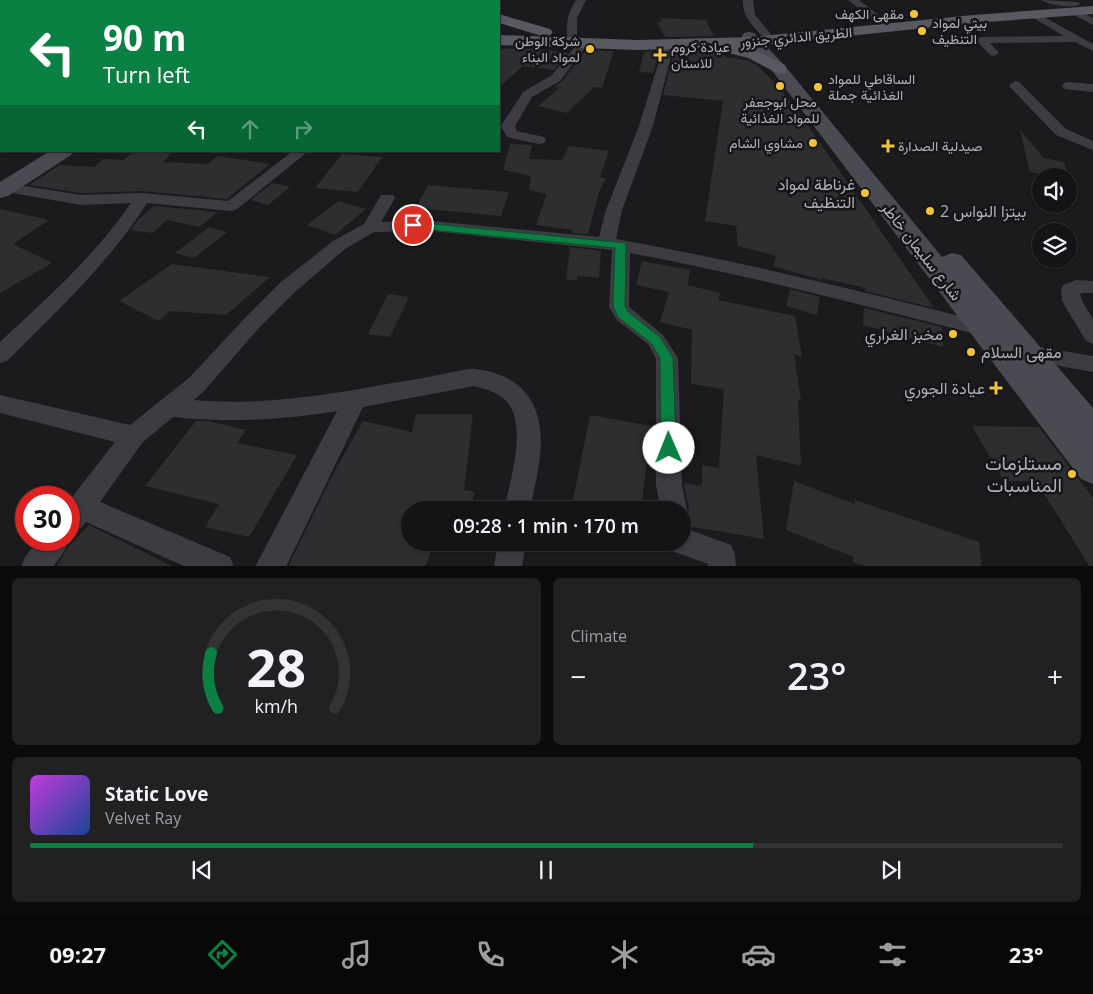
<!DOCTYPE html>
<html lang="en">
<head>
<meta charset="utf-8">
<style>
  body { margin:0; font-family:"Open Sans",Vazirmatn,sans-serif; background:#212123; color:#f1f3f6; height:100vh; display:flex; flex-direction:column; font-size:19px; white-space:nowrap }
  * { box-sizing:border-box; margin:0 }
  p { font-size:16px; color:#9d9ea1 }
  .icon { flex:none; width:28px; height:28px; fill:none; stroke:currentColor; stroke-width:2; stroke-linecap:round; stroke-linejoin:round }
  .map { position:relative; height:566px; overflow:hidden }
  .details { display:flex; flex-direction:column; gap:12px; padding:12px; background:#0b0b0c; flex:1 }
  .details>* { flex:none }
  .banner { position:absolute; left:0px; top:0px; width:500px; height:152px; box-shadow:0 1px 4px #0004,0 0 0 1px #333335; background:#0b8043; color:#fff; overflow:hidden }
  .fabs { position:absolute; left:1032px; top:168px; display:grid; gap:10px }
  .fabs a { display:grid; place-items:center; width:45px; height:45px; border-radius:50%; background:#141416; box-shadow:0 1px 4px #0004,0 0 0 1px #333335; font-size:25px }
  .speed { position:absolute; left:15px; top:486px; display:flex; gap:10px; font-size:25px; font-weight:700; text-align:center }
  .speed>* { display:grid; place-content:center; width:65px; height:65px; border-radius:50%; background:#141416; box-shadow:0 1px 4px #0004,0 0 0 1px #333335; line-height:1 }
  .speed .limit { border:8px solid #d22; background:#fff; color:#111 }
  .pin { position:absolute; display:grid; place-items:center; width:42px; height:42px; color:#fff; margin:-21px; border:2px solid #fff; border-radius:50%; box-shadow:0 1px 5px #0007 }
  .me { position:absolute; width:55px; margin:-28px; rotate:359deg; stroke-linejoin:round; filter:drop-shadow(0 0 4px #0008) }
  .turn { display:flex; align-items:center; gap:18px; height:105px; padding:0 20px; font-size:22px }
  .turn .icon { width:65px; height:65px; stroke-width:2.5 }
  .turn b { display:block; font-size:35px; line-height:42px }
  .lanes { display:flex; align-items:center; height:48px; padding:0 20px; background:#0003; justify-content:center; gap:25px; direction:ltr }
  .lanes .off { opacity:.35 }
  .big { font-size:38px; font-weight:600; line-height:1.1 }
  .details .widget { flex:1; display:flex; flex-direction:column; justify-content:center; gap:8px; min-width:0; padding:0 18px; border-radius:8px; background:#212123 }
  .details .dial { align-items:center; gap:0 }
  .dial svg { height:130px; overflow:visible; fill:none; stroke:#333335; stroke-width:7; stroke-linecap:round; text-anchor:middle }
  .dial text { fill:#f1f3f6; stroke:none }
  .song { display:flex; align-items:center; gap:15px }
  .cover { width:60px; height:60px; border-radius:8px; background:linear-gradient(135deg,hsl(290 70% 55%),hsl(220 70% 35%)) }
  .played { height:5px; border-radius:2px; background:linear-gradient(90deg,#0b8043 70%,#333335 70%) }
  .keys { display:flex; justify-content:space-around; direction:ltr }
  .heat { display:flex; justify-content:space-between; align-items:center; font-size:28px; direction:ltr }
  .details .tiles { flex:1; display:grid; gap:12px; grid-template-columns:1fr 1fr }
  .widget:last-child { grid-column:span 2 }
  .trip { position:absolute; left:401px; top:501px; width:290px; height:50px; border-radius:25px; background:#141416; box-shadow:0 1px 4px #0004,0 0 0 1px #333335; font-weight:600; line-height:50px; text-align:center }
  .tab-bar { display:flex; height:80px; justify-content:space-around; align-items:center; background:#080809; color:#9d9ea1 }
  .tab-bar .icon { width:35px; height:35px }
  .tab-bar .selected { color:#0b8043 }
  .tab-bar b { font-size:22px; color:#f1f3f6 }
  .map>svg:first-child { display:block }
  .building { fill:#2e2e31 }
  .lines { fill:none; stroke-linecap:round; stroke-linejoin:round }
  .minor { fill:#3c3c42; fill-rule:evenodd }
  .secondary { fill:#4a4b52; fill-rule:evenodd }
  .primary { fill:#585961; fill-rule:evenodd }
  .route { fill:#0b8043; stroke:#07532c }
  .poi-dot { fill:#f2c43e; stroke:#161618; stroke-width:2 }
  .labels { text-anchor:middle; stroke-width:5; stroke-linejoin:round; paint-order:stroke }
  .far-poi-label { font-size:14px; fill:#aeb1bc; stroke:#161618; text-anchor:start }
  .far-street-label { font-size:14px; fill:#aeb1bc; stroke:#161618 }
  .poi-label { font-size:16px; fill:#aeb1bc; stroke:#161618; text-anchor:end }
  .street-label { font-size:16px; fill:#aeb1bc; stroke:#161618 }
  .near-poi-label { font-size:19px; fill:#aeb1bc; stroke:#161618; text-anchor:end }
</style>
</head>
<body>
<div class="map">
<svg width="1093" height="567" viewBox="0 0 1093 567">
  <rect width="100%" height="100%" fill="#1b1b1d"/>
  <path class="building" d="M660,18L706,20L714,36L665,37L657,22H661Z
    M528,48L568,53L554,70L523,66L499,87V49Z
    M720,49L725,57L747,60L758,66L774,82L798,111L934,308L865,291V288L822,278V280L773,266L776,256L738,246L736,226L705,221L723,101L663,95L674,51Z
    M586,50L614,51L602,88L594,87L567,113L538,106L559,88L554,87L562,82Z
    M650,51L660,52L653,73L639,72L644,52Z
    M1020,130L1044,158L1064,162L1068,176H1051L1031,172L1029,169Z
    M510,144L532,145L529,159L562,160L569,146L609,151L600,177L606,178L599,192L588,234L572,233V230L536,225L547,194L529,190L531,176L503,170Z
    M133,151H173L163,162L208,164L218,156L270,164L227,199L142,191L81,193L29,185L60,165L94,167L103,159L124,160Z
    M342,154L382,157L358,192L315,188Z
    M272,183L290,187L268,205L251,200Z
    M428,185L509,192L501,216L416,208Z
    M338,201L366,209L335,235L307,225Z
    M154,206L218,212L199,227L167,220L153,233L130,230L138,220Z
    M0,209L49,220L13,244L52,263L0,293Z
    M209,227L227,232L194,258L175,253Z
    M570,247L601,251L599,278L578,276L577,281L566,279Z
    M642,261L690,270L688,285L720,293L718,300L795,316L802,357L794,354L801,401L798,400L801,466L756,455L764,539L682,525V521L689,510L684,483L702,486V465L719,468L724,389L691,384L692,330L660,322L669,292L636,285Z
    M172,264L270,277L226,315L170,311L159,321L119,301Z
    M790,289L820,297L817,315L786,306Z
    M388,294L409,297L390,337L368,334Z
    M864,308L942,327L943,347L863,325Z
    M416,414H473L464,490L475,492L470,510H410V542H435L425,567H288L334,472L363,421L412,432Z
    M590,415L651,426L641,510H571Z
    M196,421H208L246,430L237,443L297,455L249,537L205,527L219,504L145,486Z
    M972,426L1039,427L1093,498V567H1090L1036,481H1004Z
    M794,481L855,504V500L979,542L982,567H867L853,562L854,557L786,530Z
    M89,525L95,528L174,567H56L69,546Z"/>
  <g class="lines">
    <path class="minor" d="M576,0H586L577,18V38L572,41L567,38C566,23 568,12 576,0Z
      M743,0H753L755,15L771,34L770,36H762C752,25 742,16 743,0Z
      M848,0H859L889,23L884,26L880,25Z
      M1041,0L1078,2L1080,4C1072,9 1049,5 1041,0Z
      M1073,8L1093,18V25L1070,13V9Z
      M1033,11L1093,44V51L1075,42L990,43L999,53L994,56L990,55L976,40L981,37L1064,36L1030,16V12Z
      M583,41L588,44L560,81L532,97L515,126L517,131L544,137L546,140L544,143L539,144L507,137L501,126L523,92L552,75L579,42Z
      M669,42L674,45L653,126L622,210L616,239C739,261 861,291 983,322L990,324L993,329L990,334L983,336C866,306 749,275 630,253L629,307L663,335L678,358L682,485L687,510L682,519V510H661L656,485V359L649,345L617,320L609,307L612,250L432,231L374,232L345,249L295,292L258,329L205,390L194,400C261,406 328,395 393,383C413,380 433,376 453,372C460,371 469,368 476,369C501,372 526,384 535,409C548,440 536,478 530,510H504C510,482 527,428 508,403C500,393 486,389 474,386L363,407L286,567H255L337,411C283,420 229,423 173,417L142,443L100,502L230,557L234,567H186L86,522L78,531L69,535V501L115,442L0,413V395L130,425L189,378L244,319L281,282L333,241L364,224L381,195H393L395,198L381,222L432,221L599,237L606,210L639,126L664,45Z
      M1015,81L1019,82L1066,129L1093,141V150L1056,135L1011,88L1009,85Z
      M1068,82L1093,84V92L1064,89L1062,86L1064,83Z
      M293,151H303L305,154L237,209L231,211L147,203C109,263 57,311 7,361L0,363V342C46,299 95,256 131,203L81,205L1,191V185L6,183L81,195L142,193L228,201Z
      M1076,280L1093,281V293H1080L1082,301L1093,319V344L1086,341L1062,301L1061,290L1063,285Z
      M1027,345L1093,356V372L1020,359L1016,353L1020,347Z
      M682,527L731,545L735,555L736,567H708V564L672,551L669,542H682Z
      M38,540H69L65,550L53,567H21L25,557Z
      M498,542H526L522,567H494Z"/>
    <path class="secondary" d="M749,32L754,33L785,66L942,257L952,253L961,255L1093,408V484L1081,479L773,72L744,39L742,36L744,33Z
      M50,151H74L71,155L8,196L0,198V182Z"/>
    <path class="primary" d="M452,0H468L469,1H453Z
      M1093,6V14L973,23L742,47L760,52L785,65L787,69L785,73L779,74L748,58L725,52L724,47L638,50L499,45V35L638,40L753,37L973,15Z
      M0,12H1V20H0Z
      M499,14L550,29L553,32L550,35L545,37L499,23Z"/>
  </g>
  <path class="route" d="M413,222L625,243L626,246L625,306L628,312L660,337L673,358L676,448L674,453L669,455L663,453L661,448L660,358L652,344L619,318L613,306L615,248L410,228V223Z"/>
  <g class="poi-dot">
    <circle cx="914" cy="14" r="5"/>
    <circle cx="922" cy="31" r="5"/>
    <circle cx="590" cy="49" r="5"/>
    <path d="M657.5 47.5h5v5h5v5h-5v5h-5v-5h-5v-5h5z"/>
    <circle cx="780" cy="86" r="5"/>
    <circle cx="818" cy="87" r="5"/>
    <circle cx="813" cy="143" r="5"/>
    <path d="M885.5 138.5h5v5h5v5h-5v5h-5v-5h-5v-5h5z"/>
    <circle cx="865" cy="193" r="5"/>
    <circle cx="930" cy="211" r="5"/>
    <circle cx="953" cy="334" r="5"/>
    <circle cx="971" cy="352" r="5"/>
    <path d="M993.5 380.5h5v5h5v5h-5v5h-5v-5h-5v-5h5z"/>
    <circle cx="1072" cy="474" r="5"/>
  </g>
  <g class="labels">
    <g class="far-poi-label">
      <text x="904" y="19" text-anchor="end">مقهى الكهف</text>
      <text x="932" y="28">بيتي لمواد<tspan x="932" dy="16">التنظيف</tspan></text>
      <text x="580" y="46" text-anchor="end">شركة الوطن<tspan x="580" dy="16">لمواد البناء</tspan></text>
      <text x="671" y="52">عيادة كروم<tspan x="671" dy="16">للاسنان</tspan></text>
      <text x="828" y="84">الساقاطي للمواد<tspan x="828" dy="16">الغذائية جملة</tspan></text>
      <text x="780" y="107" text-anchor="middle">محل ابوجعفر<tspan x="780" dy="16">للمواد الغذائية</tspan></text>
      <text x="803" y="148" text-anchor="end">مشاوي الشام</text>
      <text x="898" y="151">صيدلية الصدارة</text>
    </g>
    <g class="far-street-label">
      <text transform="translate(796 37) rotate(-5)" y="5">الطريق الدائري جنزور</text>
    </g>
    <g class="poi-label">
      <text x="855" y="190">غرناطة لمواد<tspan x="855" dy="18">التنظيف</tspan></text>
      <text x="940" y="217" text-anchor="start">بيتزا النواس 2</text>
      <text x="943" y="340">مخبز الغراري</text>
      <text x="981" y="358" text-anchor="start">مقهى السلام</text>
      <text x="985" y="394">عيادة الجوري</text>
    </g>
    <g class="street-label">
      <text transform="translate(922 251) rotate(52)" y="6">شارع سليمان خاطر</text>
    </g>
    <g class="near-poi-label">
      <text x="1062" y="470">مستلزمات<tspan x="1062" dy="22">المناسبات</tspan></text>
    </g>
  </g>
</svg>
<div class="fabs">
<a><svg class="icon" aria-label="sound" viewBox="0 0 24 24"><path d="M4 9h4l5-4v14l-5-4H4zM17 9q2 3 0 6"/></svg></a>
<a><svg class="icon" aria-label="layers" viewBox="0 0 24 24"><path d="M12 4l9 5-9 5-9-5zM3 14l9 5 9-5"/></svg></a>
</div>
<div class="speed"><div class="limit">30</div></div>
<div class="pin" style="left:413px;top:225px;background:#d93025"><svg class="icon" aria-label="arrive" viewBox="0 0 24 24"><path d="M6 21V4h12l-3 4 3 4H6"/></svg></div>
<svg class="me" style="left:669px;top:448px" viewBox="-20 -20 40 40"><circle r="19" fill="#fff"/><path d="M0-13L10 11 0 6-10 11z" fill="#0b8043"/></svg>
<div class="trip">09:28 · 1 min · 170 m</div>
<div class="banner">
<div class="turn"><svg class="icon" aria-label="left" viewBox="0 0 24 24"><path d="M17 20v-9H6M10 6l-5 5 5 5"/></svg><div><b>90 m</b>Turn left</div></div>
<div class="lanes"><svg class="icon" aria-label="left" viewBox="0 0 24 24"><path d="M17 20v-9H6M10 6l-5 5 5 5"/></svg><svg class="icon off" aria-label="ahead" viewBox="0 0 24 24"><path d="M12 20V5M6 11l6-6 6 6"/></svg><svg class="icon off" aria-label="right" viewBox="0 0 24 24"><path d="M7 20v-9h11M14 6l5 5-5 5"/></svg></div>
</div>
</div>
<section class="details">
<div class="tiles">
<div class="widget dial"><svg viewBox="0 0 100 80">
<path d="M14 69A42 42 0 1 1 86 69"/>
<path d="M14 69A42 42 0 0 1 10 35" stroke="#0b8043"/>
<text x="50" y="56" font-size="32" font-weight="700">28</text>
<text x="50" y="72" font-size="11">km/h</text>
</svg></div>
<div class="widget"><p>Climate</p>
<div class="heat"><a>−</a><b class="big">23°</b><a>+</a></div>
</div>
<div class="widget">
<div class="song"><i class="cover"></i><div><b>Static Love</b><p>Velvet Ray</p></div></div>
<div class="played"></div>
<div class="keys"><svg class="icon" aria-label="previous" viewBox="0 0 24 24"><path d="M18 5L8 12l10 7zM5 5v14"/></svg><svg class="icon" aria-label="pause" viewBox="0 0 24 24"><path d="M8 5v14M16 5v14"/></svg><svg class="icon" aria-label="next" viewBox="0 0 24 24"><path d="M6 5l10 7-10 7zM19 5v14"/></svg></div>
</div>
</div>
</section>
<nav class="tab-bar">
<b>09:27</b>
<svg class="icon selected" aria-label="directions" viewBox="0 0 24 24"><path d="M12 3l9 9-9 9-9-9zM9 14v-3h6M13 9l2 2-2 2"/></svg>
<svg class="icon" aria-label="music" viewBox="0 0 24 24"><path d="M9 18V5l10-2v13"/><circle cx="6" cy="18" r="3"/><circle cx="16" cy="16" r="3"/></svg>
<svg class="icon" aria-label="phone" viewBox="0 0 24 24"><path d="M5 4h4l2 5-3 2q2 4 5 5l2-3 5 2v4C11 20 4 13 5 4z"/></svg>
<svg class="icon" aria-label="climate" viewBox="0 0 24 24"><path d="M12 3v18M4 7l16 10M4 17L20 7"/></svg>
<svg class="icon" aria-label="car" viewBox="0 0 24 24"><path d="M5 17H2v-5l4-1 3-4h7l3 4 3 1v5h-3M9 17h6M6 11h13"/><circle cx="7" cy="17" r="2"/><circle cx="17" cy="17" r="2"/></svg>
<svg class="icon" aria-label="filters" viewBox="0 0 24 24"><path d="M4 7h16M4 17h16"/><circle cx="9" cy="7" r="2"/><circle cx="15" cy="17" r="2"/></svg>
<b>23°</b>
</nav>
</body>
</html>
